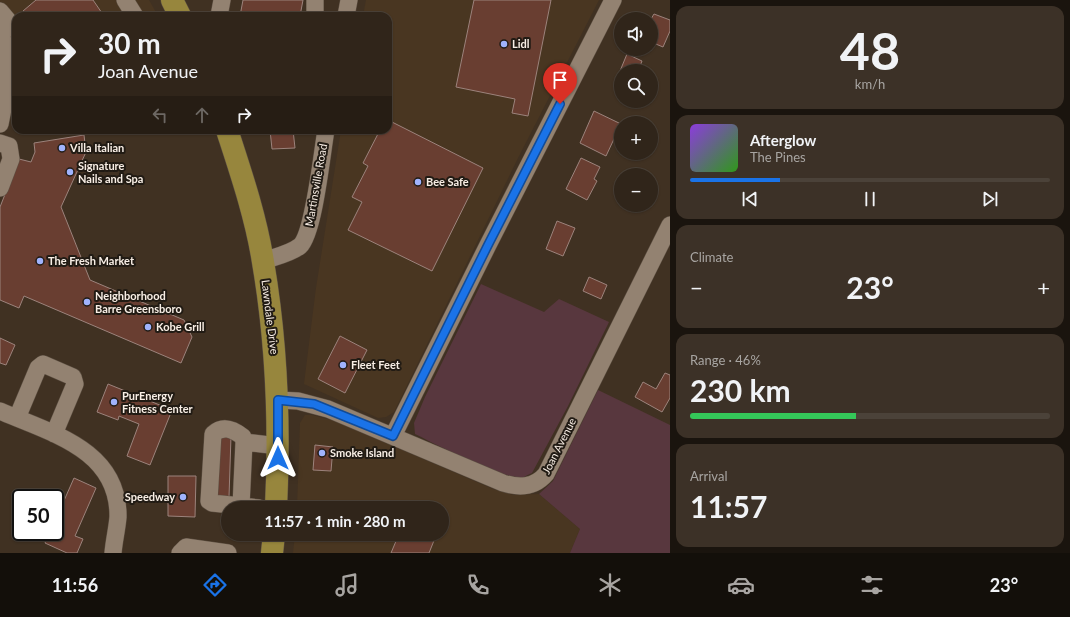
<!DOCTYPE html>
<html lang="en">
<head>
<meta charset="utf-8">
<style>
  body { margin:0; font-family:Lato,sans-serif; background:#3c3127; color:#f1f3f6; height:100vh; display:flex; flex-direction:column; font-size:15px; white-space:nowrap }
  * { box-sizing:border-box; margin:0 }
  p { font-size:13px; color:#a8a5a2 }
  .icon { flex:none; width:22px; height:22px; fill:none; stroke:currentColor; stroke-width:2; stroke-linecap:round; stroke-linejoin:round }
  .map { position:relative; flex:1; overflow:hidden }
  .details { display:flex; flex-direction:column; gap:6px; padding:6px; background:#1a140e; width:400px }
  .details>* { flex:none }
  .banner { position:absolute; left:12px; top:12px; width:380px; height:122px; border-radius:12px; box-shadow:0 1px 3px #0004,0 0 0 1px #4b4239; background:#30251a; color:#f1f3f6; overflow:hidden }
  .buttons { position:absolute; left:614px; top:12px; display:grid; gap:8px }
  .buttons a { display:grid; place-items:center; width:44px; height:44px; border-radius:50%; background:#30251a; box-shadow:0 1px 3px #0004,0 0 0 1px #4b4239; font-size:20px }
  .speed { position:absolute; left:12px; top:489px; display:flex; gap:8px; font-size:20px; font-weight:700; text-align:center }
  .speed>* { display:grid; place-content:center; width:52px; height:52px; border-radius:50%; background:#30251a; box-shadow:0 1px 3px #0004,0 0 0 1px #4b4239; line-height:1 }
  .speed .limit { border:2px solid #111; border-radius:6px; background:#fff; color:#111 }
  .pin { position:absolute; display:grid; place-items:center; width:34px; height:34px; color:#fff; margin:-41px -17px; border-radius:50% 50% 50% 0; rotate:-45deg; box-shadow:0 0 4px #0007 }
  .pin .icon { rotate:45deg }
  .me { position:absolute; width:44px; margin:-22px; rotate:0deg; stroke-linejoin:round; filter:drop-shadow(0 0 3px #0008) }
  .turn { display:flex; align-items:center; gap:14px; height:84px; padding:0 20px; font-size:18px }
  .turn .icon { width:52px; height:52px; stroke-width:2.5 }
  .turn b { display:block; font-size:28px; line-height:34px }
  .lanes { display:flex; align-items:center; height:38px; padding:0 20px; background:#0003; justify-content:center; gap:20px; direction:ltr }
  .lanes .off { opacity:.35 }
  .big { font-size:30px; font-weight:700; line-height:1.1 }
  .details .widget { flex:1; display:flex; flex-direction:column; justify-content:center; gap:6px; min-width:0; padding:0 14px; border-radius:12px; background:#3c3127 }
  .details .dial { align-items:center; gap:0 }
  .dial b { font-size:52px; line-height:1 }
  .song { display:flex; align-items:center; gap:12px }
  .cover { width:48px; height:48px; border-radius:6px; background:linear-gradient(135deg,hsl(270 70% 55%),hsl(110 70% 35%)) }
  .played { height:4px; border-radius:2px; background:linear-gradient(90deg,#1a73e8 25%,#4b4239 25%) }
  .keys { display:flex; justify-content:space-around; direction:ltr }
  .heat { display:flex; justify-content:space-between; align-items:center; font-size:22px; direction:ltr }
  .charge { height:6px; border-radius:3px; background:linear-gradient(90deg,#34c759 46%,#4b4239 0) }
  .trip { position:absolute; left:221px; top:501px; width:228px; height:40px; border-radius:20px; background:#30251a; box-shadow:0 1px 3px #0004,0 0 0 1px #4b4239; font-weight:700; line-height:40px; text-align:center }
  .menu { display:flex; height:64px; justify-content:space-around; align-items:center; background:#130f0a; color:#a8a5a2 }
  .menu .icon { width:28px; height:28px }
  .menu .active { color:#1a73e8 }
  .menu b { font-size:18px; color:#f1f3f6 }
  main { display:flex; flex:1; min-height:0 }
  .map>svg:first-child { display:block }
  .built { fill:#493621 }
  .green { fill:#58373e }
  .building { fill:#693e31; stroke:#9c837c }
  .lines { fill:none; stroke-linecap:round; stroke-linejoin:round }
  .minor-casing { stroke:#5d5043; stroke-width:18 }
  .major-casing { stroke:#5d5043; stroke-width:23 }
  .minor { stroke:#938271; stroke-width:17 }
  .major { stroke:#97863d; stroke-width:22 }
  .route-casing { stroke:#114b97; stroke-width:10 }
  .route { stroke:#1a73e8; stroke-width:7 }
  .poi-dot { fill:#a0b3fd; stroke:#211b14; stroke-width:1.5 }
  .labels { text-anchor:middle; stroke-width:4; stroke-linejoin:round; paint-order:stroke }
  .poi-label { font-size:11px; font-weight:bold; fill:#f8eee5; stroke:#211b14; text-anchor:start }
  .street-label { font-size:11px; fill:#f8eee5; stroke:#211b14 }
</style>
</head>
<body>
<main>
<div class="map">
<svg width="670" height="553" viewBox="0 0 670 553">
  <rect width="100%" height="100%" fill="#403122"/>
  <path class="built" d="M0,0H149L158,16H16V41L0,22Z
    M366,0H599L518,158L394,412L386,417L378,418L304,384L316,288L341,130H388V16H363Z
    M305,415H312L335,421L493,489L513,495L539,494L580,529L570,553H293L295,534H442V508H297L300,423Z"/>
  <path class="green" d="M481,284L544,312L559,299L609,322L568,406L532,473C529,474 526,476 524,477C508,482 433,443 415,434L414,423L425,397Z
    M598,390L670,425V553H570L580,529L539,494L553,481Z"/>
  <path class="building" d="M36,0H93L104,16H27L23,11Z
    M243,0H303L300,16H240Z
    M474,0H551L528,116L512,113L515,99L456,87Z
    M654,14L670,20V31L663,47L651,42V19H642L643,15L651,19Z
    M627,54L642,61L638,71H620Z
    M594,111L621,124L606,156L580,143Z
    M388,120L483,168L432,271L348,230L362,202L352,197L368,166L363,163L380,130H388Z
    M270,130H293L295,148L272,149Z
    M84,135L86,152L61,207L90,280L184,320L192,337L181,363L24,296L19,308L0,300V207L19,159L31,162L35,152L34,143Z
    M581,158L600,167L594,179L597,181L587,200L566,189Z
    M557,221L575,228L563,256L546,249Z
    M589,277L607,285L601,299L583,291Z
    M340,336L367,350L345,393L318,379Z
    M0,338L15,345L6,365L0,363Z
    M665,373L670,375V398L662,412L635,397L643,382L656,389Z
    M108,384L172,410L150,465L127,456L139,424L119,416L118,420L97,412Z
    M216,436H231L229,497H214Z
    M315,445L333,447L331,471L313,470Z
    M168,476H196L195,517L168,516Z
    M74,478L96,488L75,536L83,539L77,553H67L45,543L50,532H55V521Z
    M399,534H425L435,538L429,553H391Z"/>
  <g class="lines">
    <defs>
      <path id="minor" d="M125,0L135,16
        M0,11L16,30
        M219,16L222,0
        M315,16V0
        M346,16L349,0
        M0,32C12,60 6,96 0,124
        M0,143L9,146L11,159L0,188
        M263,261C274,257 290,254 300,246C314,233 322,152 326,130
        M278,400L298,401L328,409L503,483C519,488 534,488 546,474L670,225
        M0,411C50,433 119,449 118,517C117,529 114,541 113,553
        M17,418L38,368L43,364L73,377L75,384L54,434
        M393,436L488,245L613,0
        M241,506L212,503L209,501L213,434C223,425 233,429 243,437L244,442
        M259,508L241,506L244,442L278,446
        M180,553L186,547L228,553"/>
      <path id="major" d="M172,0L180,16
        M227,130C241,173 256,217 263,262C277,344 280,425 276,508
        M272,553L274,534"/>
    </defs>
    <use href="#minor" class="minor-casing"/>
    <use href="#major" class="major-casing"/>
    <use href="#minor" class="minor"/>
    <use href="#major" class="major"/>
  </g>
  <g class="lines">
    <defs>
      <path id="route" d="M278,458V400L314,404L393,436L488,245L560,104"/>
    </defs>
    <use href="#route" class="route-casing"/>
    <use href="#route" class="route"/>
  </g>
  <g class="poi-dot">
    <circle cx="504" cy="44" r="4"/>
    <circle cx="62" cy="148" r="4"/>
    <circle cx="70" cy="172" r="4"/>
    <circle cx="418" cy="182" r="4"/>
    <circle cx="40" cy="261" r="4"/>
    <circle cx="87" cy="302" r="4"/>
    <circle cx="148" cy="327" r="4"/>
    <circle cx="343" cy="365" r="4"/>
    <circle cx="114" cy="402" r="4"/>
    <circle cx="322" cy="453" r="4"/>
    <circle cx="183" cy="497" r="4"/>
  </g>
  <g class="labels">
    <g class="poi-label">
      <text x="512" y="48">Lidl</text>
      <text x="70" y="152">Villa Italian</text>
      <text x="78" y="170">Signature<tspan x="78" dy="13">Nails and Spa</tspan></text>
      <text x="426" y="186">Bee Safe</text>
      <text x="48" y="265">The Fresh Market</text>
      <text x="95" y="300">Neighborhood<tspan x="95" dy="13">Barre Greensboro</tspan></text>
      <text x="156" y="331">Kobe Grill</text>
      <text x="351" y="369">Fleet Feet</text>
      <text x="122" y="400">PurEnergy<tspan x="122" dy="13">Fitness Center</tspan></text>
      <text x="330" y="457">Smoke Island</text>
      <text x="175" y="501" text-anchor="end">Speedway</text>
    </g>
    <g class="street-label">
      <text transform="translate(316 185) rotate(-80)" y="4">Martinsville Road</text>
      <text transform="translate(270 317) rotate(83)" y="4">Lawndale Drive</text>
      <text transform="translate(559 446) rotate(-63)" y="4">Joan Avenue</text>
    </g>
  </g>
</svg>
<div class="buttons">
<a><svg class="icon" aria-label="sound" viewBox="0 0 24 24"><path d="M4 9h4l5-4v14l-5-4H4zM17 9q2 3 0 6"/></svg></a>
<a><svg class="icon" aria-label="search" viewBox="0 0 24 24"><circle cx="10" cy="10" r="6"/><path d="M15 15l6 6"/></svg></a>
<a>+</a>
<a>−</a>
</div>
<div class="speed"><div class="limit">50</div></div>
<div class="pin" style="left:560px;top:104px;background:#d93025"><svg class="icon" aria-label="arrive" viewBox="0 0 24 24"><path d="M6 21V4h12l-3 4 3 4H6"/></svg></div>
<svg class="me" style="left:278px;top:458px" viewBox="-20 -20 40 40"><path d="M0-17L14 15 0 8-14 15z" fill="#1a73e8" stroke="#fff" stroke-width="4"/></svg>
<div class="trip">11:57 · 1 min · 280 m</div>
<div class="banner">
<div class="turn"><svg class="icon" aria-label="right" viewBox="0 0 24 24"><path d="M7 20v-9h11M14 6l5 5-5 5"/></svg><div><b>30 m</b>Joan Avenue</div></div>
<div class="lanes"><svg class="icon off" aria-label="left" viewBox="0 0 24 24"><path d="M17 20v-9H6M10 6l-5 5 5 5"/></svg><svg class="icon off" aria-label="ahead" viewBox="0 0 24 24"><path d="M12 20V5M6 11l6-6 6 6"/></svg><svg class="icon" aria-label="right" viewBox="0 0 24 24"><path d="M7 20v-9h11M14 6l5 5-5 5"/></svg></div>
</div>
</div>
<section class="details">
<div class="widget dial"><b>48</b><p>km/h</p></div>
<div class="widget">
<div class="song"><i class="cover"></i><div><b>Afterglow</b><p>The Pines</p></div></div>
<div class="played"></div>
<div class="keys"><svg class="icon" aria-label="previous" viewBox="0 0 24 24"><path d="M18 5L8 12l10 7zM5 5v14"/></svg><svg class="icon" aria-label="pause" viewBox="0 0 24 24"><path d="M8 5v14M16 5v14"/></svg><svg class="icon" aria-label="next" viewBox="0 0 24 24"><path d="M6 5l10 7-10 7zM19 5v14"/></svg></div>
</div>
<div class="widget"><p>Climate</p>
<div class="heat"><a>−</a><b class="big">23°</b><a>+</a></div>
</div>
<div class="widget"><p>Range · 46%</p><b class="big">230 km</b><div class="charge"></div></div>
<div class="widget"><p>Arrival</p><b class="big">11:57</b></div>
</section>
</main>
<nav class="menu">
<b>11:56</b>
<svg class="icon active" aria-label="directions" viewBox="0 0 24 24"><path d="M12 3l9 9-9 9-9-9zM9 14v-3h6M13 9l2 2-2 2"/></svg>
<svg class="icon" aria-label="music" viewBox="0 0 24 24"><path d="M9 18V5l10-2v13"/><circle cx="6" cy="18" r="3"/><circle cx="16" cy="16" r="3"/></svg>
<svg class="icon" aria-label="phone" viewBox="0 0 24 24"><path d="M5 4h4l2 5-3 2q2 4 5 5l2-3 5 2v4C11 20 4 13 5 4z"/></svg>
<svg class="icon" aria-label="climate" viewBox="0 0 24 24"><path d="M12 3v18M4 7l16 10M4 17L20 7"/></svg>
<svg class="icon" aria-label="car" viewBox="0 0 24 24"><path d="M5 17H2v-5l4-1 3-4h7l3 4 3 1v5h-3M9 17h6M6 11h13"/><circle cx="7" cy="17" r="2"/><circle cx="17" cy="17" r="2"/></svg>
<svg class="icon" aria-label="filters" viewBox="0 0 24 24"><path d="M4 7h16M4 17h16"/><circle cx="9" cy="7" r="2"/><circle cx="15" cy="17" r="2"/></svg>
<b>23°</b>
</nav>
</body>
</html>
